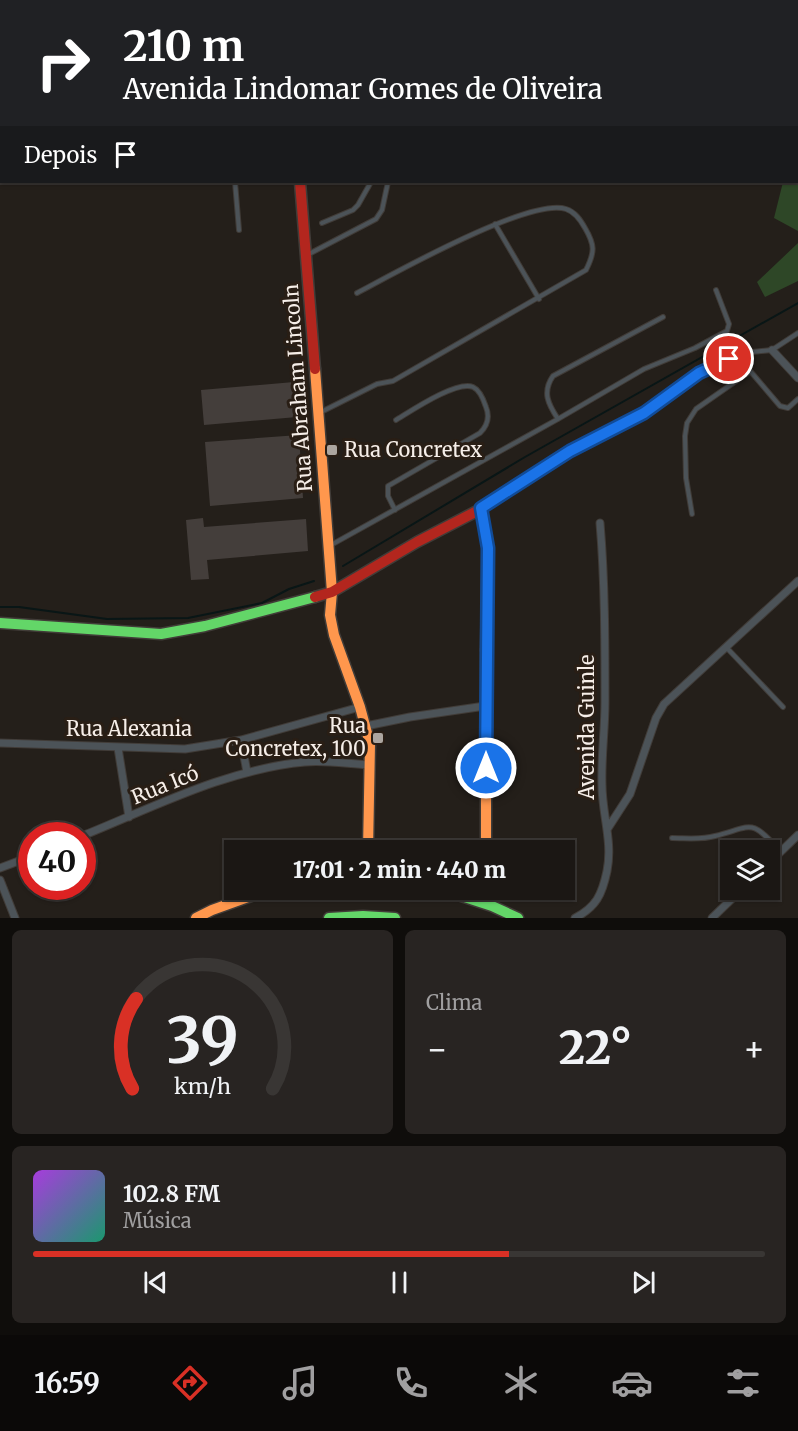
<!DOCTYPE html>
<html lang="pt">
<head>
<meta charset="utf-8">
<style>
  body { margin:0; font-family:Merriweather,serif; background:#282422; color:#f1f3f6; height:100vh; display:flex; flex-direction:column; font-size:22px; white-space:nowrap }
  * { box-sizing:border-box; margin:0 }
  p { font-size:20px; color:#a09fa0 }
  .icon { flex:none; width:33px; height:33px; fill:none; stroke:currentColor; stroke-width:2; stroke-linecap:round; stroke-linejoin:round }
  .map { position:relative; height:918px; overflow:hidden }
  .drawer { display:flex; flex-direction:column; gap:12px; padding:12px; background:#0f0d0b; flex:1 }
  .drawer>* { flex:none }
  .banner { position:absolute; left:0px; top:0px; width:798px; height:183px; box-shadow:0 2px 4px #0004,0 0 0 2px #393634; background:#202124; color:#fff; overflow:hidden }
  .tools { position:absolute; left:720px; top:840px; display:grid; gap:12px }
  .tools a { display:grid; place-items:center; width:60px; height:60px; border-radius:0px; background:#1b1714; box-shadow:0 2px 4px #0004,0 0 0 2px #393634; font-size:30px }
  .speed { position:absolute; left:18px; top:822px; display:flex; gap:12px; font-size:30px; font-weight:700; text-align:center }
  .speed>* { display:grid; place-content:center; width:78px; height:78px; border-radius:50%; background:#1b1714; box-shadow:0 2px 4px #0004,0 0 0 2px #393634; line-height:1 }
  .speed .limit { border:9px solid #d22; background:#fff; color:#111 }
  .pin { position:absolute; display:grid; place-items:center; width:51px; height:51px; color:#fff; margin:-26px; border:3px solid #fff; border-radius:50%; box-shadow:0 2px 6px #0007 }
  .me { position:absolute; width:66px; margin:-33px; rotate:0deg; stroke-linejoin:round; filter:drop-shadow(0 0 4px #0008) }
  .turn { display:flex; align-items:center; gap:21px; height:126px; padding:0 24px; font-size:27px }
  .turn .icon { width:78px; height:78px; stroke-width:2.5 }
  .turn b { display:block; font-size:42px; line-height:51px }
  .then { display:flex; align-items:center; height:57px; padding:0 24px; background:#0003; gap:12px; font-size:22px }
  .big { font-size:45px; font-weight:800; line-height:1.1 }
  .drawer .card { flex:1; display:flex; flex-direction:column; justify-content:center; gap:9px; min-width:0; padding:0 21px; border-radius:9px; background:#282422 }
  .drawer .dial { align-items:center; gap:0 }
  .dial svg { height:156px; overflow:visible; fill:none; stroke:#393634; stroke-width:7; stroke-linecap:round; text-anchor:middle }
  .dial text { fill:#f1f3f6; stroke:none }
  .song { display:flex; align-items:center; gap:18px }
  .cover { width:72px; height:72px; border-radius:9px; background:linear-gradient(135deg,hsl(280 70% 55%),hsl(160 70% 35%)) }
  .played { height:6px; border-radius:3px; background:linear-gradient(90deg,#d93025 65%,#393634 65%) }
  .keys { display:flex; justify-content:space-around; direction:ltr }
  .heat { display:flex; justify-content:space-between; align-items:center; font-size:33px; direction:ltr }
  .drawer .tiles { flex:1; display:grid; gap:12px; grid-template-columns:1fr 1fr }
  .card:last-child { grid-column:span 2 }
  .trip { position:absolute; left:224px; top:840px; width:351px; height:60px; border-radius:0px; background:#1b1714; box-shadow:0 2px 4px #0004,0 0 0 2px #393634; font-weight:800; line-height:60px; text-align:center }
  .tab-bar { display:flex; height:96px; justify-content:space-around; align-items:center; background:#0b0908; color:#a09fa0 }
  .tab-bar .icon { width:42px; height:42px }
  .tab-bar .selected { color:#d93025 }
  .tab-bar b { font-size:27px; color:#f1f3f6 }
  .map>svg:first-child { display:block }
  .green { fill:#2e4727 }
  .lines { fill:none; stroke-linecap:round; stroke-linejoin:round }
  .stream { stroke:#091616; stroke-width:2 }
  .building { fill:#443e3b }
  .lane-casing { stroke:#413c38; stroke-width:6 }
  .street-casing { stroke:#413c38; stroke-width:9 }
  .fast-casing { stroke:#413c38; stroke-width:13 }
  .slow-casing { stroke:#413c38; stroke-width:13 }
  .jam-casing { stroke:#413c38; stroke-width:13 }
  .lane { stroke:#4c5358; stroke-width:4 }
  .street { stroke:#4c5358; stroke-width:7 }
  .fast { stroke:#63d668; stroke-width:10 }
  .slow { stroke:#ff974d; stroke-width:10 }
  .jam { stroke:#b3261e; stroke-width:10 }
  .route-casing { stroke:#114b97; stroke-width:15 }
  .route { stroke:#1a73e8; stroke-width:10 }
  .poi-dot { fill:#aca6a0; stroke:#291e15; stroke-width:2 }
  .labels { text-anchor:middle; stroke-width:6; stroke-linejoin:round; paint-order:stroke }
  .street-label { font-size:20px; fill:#f6eee8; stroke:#291e15 }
  .poi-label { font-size:20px; fill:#f6eee8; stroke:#291e15; text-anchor:start }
</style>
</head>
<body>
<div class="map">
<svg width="798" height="918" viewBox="0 0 798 918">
  <rect width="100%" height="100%" fill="#241f1a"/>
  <path class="green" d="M360,0H555L558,1L361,2Z
    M797,115L798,116V231L774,218L783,182H796Z
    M798,243V281L765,297L757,282Z"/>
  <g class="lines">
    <path class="stream" d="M343,566L525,457L798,303
      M0,607H19L107,619L188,618L262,603L289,589L314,581"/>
  </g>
  <path class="building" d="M294,382L297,417L204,425L201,390Z
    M299,435L303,498L210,506L205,442Z
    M203,518L204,527L306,519L308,551L207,560L209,579L191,580L186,520Z"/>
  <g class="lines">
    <defs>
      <path id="lane" d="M611,0L613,2
        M736,0L737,2
        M653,2L654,0
        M796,56L798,57
        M235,182L239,230
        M322,223L353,210L358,205L371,182
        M495,224L539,299
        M307,255L376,219L382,210L388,182
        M319,413L377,384L393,381L586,270C595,252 595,245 585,228C580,219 575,212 566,209C530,197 393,274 357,293
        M558,419C548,404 542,392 553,376L663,317
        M481,508L570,451L644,413L699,373L743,353L772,350L798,333
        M395,510L388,496V486L480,433C487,426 490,417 486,407C484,401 480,390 473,387C457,380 411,411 396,420
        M692,514L686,478L685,436L687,423L696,409L749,372H751L780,406L788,408L798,399
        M331,545L558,419L644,369L695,348L727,331L729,324L716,290
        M726,647L783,707
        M672,838C686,838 701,840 715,836C754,826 750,818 780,851"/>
      <path id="street" d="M286,0V2
        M772,350L798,378
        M366,726L410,717L485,706
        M241,740L247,772
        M0,743L185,749L241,740L360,707
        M118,748L129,817
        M608,828L630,794L656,718L664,704L798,581
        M82,836C154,807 227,769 305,762C326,760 348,764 369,765
        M770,862L798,835
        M0,868L32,856
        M0,880L15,918
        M490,890L492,906
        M575,918C596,907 602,895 607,871C613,842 602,814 602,785C601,757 605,730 605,702C605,643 605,582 600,523
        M712,918L741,890"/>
      <path id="fast" d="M0,623L161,634L205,626L315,597
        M443,890L492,906L518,918
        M329,918L363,916L395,918"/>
      <path id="slow" d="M315,369L332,592L330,615L334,635L360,707L370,744L368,850
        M486,850V650
        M196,918L212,910L268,890"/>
      <path id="jam" d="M300,182L315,369
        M315,597L332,592L417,542L481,509L488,548L486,650"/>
    </defs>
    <use href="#lane" class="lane-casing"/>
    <use href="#street" class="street-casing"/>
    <use href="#fast" class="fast-casing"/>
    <use href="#slow" class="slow-casing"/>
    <use href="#jam" class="jam-casing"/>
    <use href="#lane" class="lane"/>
    <use href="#street" class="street"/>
    <use href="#fast" class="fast"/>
    <use href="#slow" class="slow"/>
    <use href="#jam" class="jam"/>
  </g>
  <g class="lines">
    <defs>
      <path id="route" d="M486,768L488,548L481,508L570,451L644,413L699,373L729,359"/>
    </defs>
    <use href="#route" class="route-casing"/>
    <use href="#route" class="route"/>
  </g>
  <g class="poi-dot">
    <rect x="326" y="444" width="12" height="12" rx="3"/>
    <rect x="372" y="732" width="12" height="12" rx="3"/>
  </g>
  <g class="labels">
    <g class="street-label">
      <text transform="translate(298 388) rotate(-94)" y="7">Rua Abraham Lincoln</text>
      <text transform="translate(587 727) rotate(-90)" y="7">Avenida Guinle</text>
      <text x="129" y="736">Rua Alexania</text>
      <text transform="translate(165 785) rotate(-22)" y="7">Rua Icó</text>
    </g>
    <g class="poi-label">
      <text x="344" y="457">Rua Concretex</text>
      <text x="366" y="733" text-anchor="end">Rua<tspan x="366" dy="23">Concretex, 100</tspan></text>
    </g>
  </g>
</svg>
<div class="tools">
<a><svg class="icon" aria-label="layers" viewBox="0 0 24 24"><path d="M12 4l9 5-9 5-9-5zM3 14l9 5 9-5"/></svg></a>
</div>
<div class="speed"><div class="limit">40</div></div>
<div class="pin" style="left:729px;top:359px;background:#d93025"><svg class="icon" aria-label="arrive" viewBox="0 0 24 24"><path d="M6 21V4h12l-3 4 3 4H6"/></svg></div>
<svg class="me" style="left:486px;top:768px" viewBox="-20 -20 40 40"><circle r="17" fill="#1a73e8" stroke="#fff" stroke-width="3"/><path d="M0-11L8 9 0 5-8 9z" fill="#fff"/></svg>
<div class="trip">17:01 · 2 min · 440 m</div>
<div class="banner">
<div class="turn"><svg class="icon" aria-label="right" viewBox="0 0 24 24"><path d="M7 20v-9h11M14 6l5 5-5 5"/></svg><div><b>210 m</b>Avenida Lindomar Gomes de Oliveira</div></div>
<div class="then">Depois<svg class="icon" aria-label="arrive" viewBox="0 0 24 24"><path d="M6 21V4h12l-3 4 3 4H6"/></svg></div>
</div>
</div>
<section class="drawer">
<div class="tiles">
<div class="card dial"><svg viewBox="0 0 100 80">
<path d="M14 69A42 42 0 1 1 86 69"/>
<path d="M14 69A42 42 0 0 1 16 23" stroke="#d93025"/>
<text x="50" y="56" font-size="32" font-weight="700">39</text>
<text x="50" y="72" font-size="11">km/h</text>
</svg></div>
<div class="card"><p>Clima</p>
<div class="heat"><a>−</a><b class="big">22°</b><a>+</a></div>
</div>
<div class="card">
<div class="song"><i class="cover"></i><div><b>102.8 FM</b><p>Música</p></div></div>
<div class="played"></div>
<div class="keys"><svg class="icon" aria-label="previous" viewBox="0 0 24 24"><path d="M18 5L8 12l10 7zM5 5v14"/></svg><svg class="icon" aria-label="pause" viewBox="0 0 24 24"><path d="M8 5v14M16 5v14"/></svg><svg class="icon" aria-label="next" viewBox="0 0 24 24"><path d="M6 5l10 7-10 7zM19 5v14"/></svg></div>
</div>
</div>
</section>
<nav class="tab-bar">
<b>16:59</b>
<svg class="icon selected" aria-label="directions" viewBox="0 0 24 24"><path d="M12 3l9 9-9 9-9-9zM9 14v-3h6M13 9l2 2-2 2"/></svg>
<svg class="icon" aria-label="music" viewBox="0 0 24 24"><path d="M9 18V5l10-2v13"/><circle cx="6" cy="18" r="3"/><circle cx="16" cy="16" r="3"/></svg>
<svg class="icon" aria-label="phone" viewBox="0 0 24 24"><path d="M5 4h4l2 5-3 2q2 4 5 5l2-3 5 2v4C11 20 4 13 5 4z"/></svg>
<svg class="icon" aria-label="climate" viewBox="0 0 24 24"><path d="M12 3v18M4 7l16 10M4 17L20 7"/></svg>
<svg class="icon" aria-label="car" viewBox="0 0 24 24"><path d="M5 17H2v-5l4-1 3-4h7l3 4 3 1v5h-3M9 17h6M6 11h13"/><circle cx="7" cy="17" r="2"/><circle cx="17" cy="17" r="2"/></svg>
<svg class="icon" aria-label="filters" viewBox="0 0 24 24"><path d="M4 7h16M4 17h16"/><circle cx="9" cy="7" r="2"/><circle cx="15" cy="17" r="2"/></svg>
</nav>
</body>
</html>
